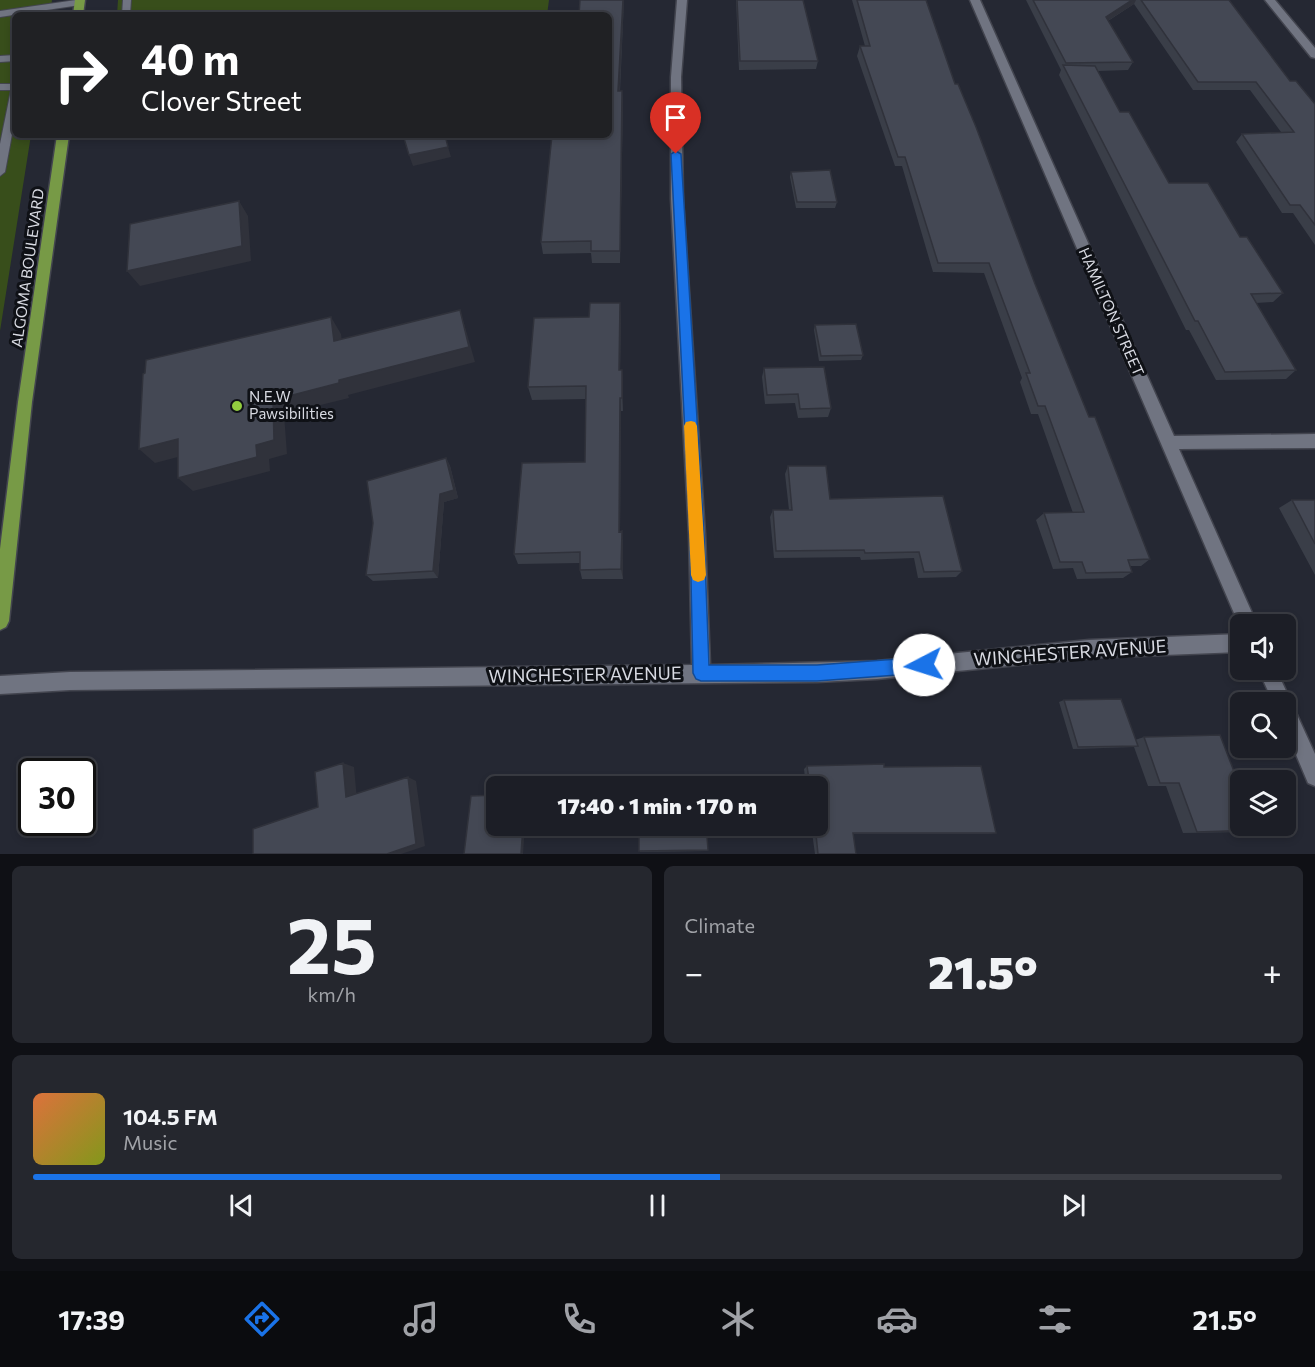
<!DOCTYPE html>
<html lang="en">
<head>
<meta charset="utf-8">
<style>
  body { margin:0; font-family:Commissioner,sans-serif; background:#25272e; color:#f1f3f6; height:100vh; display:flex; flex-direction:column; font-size:22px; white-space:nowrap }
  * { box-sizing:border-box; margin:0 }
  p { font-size:20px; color:#a0a2a7 }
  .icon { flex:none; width:33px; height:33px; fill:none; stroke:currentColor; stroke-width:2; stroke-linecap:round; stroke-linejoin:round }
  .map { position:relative; height:854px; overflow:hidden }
  .sheet { display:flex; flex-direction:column; gap:12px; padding:12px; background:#0f1015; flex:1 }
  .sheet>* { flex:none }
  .guide { position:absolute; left:12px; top:12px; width:600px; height:126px; border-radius:9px; box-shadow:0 3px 9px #0003,0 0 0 2px #3a3c43; background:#202124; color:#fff; overflow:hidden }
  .controls { position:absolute; left:1230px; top:614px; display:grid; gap:12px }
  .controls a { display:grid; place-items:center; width:66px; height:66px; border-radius:9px; background:#1c1e26; box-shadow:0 3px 9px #0003,0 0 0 2px #3a3c43; font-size:30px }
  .speed { position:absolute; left:18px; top:758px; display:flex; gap:12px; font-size:30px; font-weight:700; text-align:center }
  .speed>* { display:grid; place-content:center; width:78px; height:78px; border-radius:50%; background:#1c1e26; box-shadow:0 3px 9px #0003,0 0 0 2px #3a3c43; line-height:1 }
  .speed .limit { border:3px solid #111; border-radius:9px; background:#fff; color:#111 }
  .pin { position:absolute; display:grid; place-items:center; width:51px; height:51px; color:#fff; margin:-62px -26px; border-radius:50% 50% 50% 0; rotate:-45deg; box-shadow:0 0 6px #0007 }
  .pin .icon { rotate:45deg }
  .me { position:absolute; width:66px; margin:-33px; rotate:265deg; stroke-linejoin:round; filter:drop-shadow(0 0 4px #0008) }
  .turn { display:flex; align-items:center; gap:21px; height:126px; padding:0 30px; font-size:27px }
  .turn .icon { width:78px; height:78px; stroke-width:2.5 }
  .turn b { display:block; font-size:42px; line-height:51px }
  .big { font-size:45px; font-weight:800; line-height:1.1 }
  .sheet .card { flex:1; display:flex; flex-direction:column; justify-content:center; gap:9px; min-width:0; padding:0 21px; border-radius:9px; background:#25272e }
  .sheet .dial { align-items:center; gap:0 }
  .dial b { font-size:78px; line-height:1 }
  .song { display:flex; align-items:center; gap:18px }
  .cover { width:72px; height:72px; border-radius:9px; background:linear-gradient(135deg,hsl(20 70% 55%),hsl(70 70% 35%)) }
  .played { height:6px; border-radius:3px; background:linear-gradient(90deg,#1a73e8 55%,#3a3c43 55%) }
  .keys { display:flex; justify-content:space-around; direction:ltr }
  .heat { display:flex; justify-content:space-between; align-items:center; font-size:33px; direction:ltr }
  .sheet .tiles { flex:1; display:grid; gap:12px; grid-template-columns:1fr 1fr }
  .card:last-child { grid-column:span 2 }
  .trip { position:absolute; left:486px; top:776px; width:342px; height:60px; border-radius:9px; background:#1c1e26; box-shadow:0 3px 9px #0003,0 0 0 2px #3a3c43; font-weight:800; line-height:60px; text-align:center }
  .menu { display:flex; height:96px; justify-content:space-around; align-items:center; background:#0b0c0f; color:#a0a2a7 }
  .menu .icon { width:42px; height:42px }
  .menu .on { color:#1a73e8 }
  .menu b { font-size:27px; color:#f1f3f6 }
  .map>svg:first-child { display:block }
  .green { fill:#384e1b }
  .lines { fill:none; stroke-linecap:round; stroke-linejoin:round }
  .service-casing { stroke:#43454f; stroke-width:2 }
  .minor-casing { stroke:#43454f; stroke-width:3 }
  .primary-casing { stroke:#43454f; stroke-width:3 }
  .service { fill:#707481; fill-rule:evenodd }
  .minor { fill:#707481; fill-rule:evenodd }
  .primary { fill:#779a46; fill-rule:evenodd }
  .wall { fill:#3a3e48 }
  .shaded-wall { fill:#30323b }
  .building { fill:#444854; stroke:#30323b; stroke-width:1.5 }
  .route { fill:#1a73e8; stroke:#114b97; stroke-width:1.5 }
  .slow { fill:#f59e0b }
  .poi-dot { fill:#92cd3f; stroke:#0f1116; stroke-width:2 }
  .labels { text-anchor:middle; stroke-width:6; stroke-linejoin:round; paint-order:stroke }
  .street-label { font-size:15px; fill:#d8dae2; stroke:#0f1116 }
  .poi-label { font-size:15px; fill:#d8dae2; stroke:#0f1116; text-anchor:start }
  .near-street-label { font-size:18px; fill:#d8dae2; stroke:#0f1116 }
</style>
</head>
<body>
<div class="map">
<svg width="1315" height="854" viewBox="0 0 1315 854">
  <rect width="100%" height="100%" fill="#252833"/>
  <path class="green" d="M0,0H52L50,15H15V135H31L0,331Z
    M118,0H549L547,15H117Z"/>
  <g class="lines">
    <defs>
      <path id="service" d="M76,0L84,2L80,5L0,17V11Z
        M123,0H131L130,15H122Z
        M15,55V61L0,62V56Z
        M0,84H15V118L5,172L0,176V144L11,90H0Z"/>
      <path id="minor" d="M677,0H687L681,77L683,199L705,534L710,665L877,661L1089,640L1240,634V652L1089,658L877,679L817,682L70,690L0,694V676L70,672L692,665L689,534L671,199V77Z
        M970,0H980L1174,436L1315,434V448L1179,449L1257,624H1240V627Z
        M1265,0H1275L1315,48V58L1311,57Z
        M1258,669H1276L1315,754V786L1308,783L1286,731V702H1273Z"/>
      <path id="primary" d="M75,0H85L83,15H73Z
        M57,135H69L32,402L9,621L6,627L0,630V549L18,402Z"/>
    </defs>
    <use href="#service" class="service-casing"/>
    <use href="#minor" class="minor-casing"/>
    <use href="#primary" class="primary-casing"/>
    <use href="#service" class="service"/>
    <use href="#minor" class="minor"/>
    <use href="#primary" class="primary"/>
  </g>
  <path class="wall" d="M580,0H624L620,91H622L623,104L620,263H592L591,253L543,254L541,242L609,135Z
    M736,0H803L818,61L816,69L739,70Z
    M852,0H926L955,84L1035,284L1089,417L1150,559L1141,566H1130L1132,572L1123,578L1077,579L1073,568L1053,569L1036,520L1044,513H1073L1038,414H1031L1020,382L1022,378L984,273L933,272L902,166H895L857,56L860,46H865Z
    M1026,0H1229L1290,81L1315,104V245L1293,213H1282L1236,142L1242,134L1281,132L1250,90H1193L1134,4L1108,21L1133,62L1128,70L1098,71L1120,112L1169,183L1240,237L1283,293L1273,302L1256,303L1296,370L1286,379L1216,380L1189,330H1186L1059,75L1061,70Z
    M791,172L837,202L835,208H796L790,177Z
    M621,317L620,370H622L623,383V411H621L620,532L623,542V579H582L580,570V563L518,564L514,554L585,462L586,399L532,400L528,387Z
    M815,325L863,355L861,360L819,361L814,330Z
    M764,368L831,408L828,417L798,418L795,403L765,404L762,377Z
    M446,458L450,466L458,498L444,502L438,578L373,581L366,575Z
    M788,466L830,499L962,571L956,577L918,578L914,558L861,560L860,557L774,558L770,517L773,510H789L785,474Z
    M1292,500H1315V575L1279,508Z
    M1064,700L1135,740L1144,737L1258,830L1243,832L1183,833L1166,786H1148L1134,747L1073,749L1059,702Z
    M807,766L884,767L996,833L989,834H853L856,854H815L811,825H818V786H806L804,769Z
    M639,825L733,836L731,837H707L708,850L707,851L640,852Z"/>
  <path class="shaded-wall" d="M623,0H624L619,104L618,91Z
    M1132,0H1136L1134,4L1101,25L1106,17Z
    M622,91L623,104L620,263V251Z
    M448,147L451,157L413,166L409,155Z
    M239,201L248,216L251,261L140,286L127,271Z
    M620,303L621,317L620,383L619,370Z
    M460,310L465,327L475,362L348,395L349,398L284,414L287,454L269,459L270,471L193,491L178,478L273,400L339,380Z
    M331,317L341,334L344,357L334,341Z
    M622,370L623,383V411L622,398Z
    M620,398L621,411L620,542L619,532Z
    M178,439L193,453L155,463L139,449Z
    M446,458L450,466L458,498L444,502L438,578L433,571L440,494Z
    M622,531L623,542V579L621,569Z
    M343,763L354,767L357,800L346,797Z
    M408,777L416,781L425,846L401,854H387Z
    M523,825H525L523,854H521Z"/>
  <path class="building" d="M580,0H623L618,91H622L620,251H591V241L541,242L552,135H609V15H579Z
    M737,0H803L818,61H740Z
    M857,0H926L955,84H958L976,127L1035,284L1089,417H1095L1150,559L1128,560L1132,572L1086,573L1082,562H1060L1044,513L1084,512L1045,406H1038L1026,373H1030L989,263H938L905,157H898L860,46H870Z
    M1033,0H1132L1106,17L1133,62L1066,63Z
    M1141,0H1229L1290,81H1296L1315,104V225L1300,205H1290L1242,134L1294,132L1256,82H1198Z
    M1063,65L1095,66L1120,112H1129L1169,183H1208L1240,237H1247L1283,293L1251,294L1296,370L1225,372L1198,321H1195Z
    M403,135H445L448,147L409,155Z
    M830,170L837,202H797L791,172Z
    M239,201L242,246L127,271L130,224Z
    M590,303H620L619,370H622V398H620L619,532L622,531L621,569L580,570V552L514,554L522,463L585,462L586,386L528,387L534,318L589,317Z
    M460,310L469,347L339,380V383L273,400L274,440L256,445L257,457L178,478V439L139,449L143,374L145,373L146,360L331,317L334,341Z
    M856,324L863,355L821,356L815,325Z
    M824,367L831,408L800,409L798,394L767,395L764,368Z
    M446,458L454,490L440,494L433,571L366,575L373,523L367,481Z
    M788,466H826L830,499L943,496L962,571L924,572L919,552L865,553L864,550L776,551L773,510H792Z
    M1292,500H1315V544Z
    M1121,699L1138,746L1078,747L1064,700Z
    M1220,735L1240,787V825H1256L1258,830L1197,832L1179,783H1160L1144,737Z
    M343,763L346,797L408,777L416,844L387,854H253V829L318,807L315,772Z
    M884,764V767L981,766L996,833H853L856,854H818L815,825H818V786H810L807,766Z
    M702,775V786H639V776Z
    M496,795V825H523L521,854H464L471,796Z
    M639,825H732L733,836H707L708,850L639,851Z"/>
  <path class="route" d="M676,151L681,154L704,534L709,665H817L924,657L930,659L932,665L930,671L924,673L817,681H701L696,679L693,673L690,534L671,154Z"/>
  <path class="slow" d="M691,421L695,422L697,426L706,575L704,580L698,582L693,580L691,575L684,426L686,422Z"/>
  <circle class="poi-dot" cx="237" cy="406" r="6"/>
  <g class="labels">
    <g class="street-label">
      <text transform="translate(28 268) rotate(-82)" y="5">ALGOMA BOULEVARD</text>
      <text transform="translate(1111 312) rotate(66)" y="5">HAMILTON STREET</text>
    </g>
    <g class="poi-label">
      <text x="249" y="402">N.E.W<tspan x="249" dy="17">Pawsibilities</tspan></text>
    </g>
    <g class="near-street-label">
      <text transform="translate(1070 653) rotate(-4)" y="6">WINCHESTER AVENUE</text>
      <text transform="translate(585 675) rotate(-1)" y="6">WINCHESTER AVENUE</text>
    </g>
  </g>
</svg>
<div class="controls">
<a><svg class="icon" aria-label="sound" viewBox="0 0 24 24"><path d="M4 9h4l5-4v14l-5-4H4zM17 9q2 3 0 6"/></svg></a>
<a><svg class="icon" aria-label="search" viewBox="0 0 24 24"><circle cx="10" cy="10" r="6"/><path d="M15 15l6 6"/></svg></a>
<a><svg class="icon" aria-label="layers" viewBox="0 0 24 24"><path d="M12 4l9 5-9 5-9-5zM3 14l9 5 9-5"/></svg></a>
</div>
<div class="speed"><div class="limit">30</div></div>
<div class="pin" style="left:676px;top:154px;background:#d93025"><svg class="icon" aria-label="arrive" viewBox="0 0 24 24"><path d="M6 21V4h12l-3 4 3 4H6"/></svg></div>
<svg class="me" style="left:924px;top:665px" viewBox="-20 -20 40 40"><circle r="19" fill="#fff"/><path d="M0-13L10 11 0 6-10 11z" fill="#1a73e8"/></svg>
<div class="trip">17:40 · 1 min · 170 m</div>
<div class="guide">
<div class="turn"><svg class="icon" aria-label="right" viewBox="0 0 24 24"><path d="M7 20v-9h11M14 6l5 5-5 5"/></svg><div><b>40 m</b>Clover Street</div></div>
</div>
</div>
<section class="sheet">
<div class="tiles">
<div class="card dial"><b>25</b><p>km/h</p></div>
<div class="card"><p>Climate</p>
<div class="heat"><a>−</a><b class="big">21.5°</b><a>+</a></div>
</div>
<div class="card">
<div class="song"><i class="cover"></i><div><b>104.5 FM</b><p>Music</p></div></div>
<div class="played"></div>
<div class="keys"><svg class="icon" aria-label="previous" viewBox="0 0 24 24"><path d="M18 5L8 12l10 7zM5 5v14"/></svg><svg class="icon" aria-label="pause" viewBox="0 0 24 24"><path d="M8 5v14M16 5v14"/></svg><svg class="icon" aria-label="next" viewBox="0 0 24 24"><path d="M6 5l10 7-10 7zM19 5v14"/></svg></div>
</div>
</div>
</section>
<nav class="menu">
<b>17:39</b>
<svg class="icon on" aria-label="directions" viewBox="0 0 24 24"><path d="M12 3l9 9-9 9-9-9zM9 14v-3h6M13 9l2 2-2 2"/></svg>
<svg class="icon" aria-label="music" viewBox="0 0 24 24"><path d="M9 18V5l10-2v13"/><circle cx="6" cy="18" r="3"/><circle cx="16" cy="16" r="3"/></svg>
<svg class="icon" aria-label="phone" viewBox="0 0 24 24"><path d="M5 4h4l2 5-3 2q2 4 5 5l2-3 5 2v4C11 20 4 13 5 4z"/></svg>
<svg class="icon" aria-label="climate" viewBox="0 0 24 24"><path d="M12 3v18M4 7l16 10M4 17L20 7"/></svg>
<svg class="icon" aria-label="car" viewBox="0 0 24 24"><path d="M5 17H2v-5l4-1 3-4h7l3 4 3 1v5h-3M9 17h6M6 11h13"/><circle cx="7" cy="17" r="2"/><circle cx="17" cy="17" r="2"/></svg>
<svg class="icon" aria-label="filters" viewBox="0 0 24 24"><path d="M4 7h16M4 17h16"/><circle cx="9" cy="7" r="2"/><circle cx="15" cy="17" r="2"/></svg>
<b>21.5°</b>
</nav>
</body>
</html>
